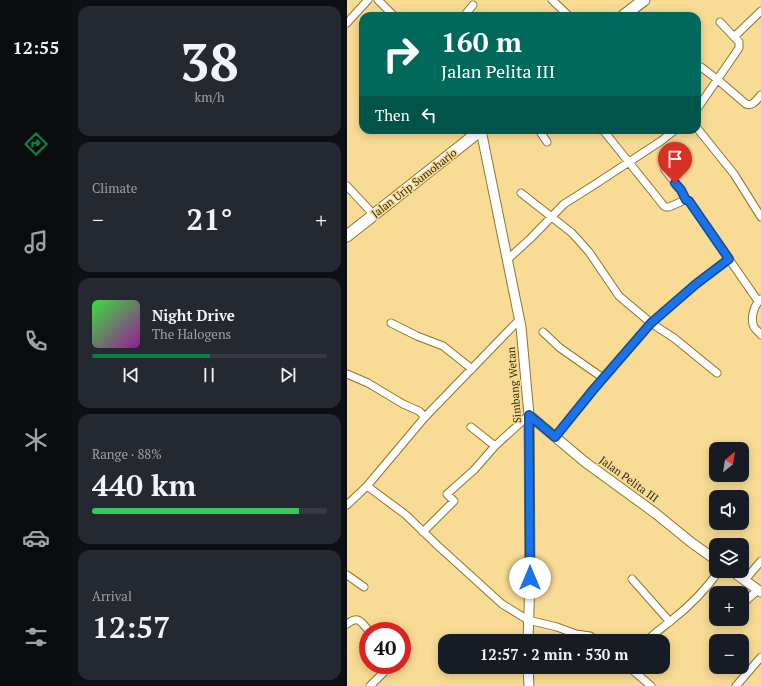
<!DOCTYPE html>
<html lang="en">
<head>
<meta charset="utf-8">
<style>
  body { margin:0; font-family:"PT Serif",serif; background:#242831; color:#f1f3f6; height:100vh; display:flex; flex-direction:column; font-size:15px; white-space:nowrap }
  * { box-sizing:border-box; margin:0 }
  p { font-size:13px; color:#9ea1a6 }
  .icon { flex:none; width:22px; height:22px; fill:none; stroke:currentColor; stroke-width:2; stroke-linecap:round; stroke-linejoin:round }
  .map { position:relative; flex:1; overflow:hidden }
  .sheet { display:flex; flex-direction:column; gap:6px; padding:6px; background:#0d0f14; width:275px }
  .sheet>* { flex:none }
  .guide { position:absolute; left:12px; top:12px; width:342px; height:122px; border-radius:12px; box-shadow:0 2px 10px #0003; background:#00695c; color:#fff; overflow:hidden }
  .needle { width:26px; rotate:30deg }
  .controls { position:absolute; left:362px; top:442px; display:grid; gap:8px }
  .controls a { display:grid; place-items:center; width:40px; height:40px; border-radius:8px; background:#171b24; box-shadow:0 2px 10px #0003; font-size:20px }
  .speed { position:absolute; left:12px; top:622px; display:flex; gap:8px; font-size:20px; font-weight:700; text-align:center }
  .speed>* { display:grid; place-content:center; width:52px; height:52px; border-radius:50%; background:#171b24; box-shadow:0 2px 10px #0003; line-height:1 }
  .speed .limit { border:6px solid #d22; background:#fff; color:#111 }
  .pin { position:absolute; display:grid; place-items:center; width:34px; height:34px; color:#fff; margin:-41px -17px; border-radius:50% 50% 50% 0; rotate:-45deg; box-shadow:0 0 4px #0007 }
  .pin .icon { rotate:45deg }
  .me { position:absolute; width:44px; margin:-22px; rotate:0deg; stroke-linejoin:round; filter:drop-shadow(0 0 3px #0008) }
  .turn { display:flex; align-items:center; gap:14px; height:84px; padding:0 16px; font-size:18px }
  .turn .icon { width:52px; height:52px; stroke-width:2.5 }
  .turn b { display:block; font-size:28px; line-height:34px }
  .then { display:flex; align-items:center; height:38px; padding:0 16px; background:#0003; gap:8px; font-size:15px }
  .big { font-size:30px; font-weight:700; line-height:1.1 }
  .sheet .card { flex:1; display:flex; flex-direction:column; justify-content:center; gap:6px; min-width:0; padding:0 14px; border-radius:12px; background:#242831 }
  .sheet .dial { align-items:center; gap:0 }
  .dial b { font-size:52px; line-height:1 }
  .song { display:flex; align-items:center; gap:12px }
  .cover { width:48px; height:48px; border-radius:6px; background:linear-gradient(135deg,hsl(120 70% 55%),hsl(300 70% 35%)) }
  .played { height:4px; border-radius:2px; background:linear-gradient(90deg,#0b8043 50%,#363941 50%) }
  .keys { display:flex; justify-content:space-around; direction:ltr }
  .heat { display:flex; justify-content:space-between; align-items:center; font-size:22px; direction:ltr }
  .charge { height:6px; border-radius:3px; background:linear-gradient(90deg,#34c759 88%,#363941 0) }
  .trip { position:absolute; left:91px; top:634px; width:232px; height:40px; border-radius:12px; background:#171b24; box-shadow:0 2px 10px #0003; font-weight:700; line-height:40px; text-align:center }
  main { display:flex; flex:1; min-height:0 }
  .dock { display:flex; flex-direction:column; width:72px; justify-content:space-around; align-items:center; background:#090b0e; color:#9ea1a6 }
  .dock .icon { width:28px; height:28px }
  .dock .on { color:#0b8043 }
  .dock b { font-size:18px; color:#f1f3f6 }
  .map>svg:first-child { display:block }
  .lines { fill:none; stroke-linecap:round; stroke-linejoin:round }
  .minor-casing { stroke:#8f742e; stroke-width:9 }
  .tertiary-casing { stroke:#8f742e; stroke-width:11 }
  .secondary-casing { stroke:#8f742e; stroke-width:13 }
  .minor { stroke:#fff; stroke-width:7 }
  .tertiary { stroke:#fff; stroke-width:9 }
  .secondary { stroke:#fff; stroke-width:11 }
  .route-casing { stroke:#114b97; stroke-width:10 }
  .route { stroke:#1a73e8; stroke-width:7 }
  .labels { text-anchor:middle; stroke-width:3; stroke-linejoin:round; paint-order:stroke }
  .street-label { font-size:11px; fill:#362b0d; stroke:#f8db94 }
</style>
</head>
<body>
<main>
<nav class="dock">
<b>12:55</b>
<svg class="icon on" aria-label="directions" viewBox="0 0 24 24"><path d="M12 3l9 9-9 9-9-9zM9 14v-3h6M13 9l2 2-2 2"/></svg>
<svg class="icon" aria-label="music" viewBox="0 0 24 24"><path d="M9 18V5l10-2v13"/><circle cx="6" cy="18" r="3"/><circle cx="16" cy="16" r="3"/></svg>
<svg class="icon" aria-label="phone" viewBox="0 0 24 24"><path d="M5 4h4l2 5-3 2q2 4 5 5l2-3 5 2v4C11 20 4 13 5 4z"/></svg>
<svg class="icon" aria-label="climate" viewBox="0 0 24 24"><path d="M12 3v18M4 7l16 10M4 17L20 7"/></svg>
<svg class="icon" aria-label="car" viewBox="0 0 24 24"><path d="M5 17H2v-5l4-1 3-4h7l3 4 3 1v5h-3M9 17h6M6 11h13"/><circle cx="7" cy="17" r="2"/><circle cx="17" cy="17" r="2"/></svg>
<svg class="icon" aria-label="filters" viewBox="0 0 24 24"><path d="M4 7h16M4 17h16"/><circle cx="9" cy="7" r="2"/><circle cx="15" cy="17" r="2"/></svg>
</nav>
<section class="sheet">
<div class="card dial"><b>38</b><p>km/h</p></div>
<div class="card"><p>Climate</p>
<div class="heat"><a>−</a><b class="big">21°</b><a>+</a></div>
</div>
<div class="card">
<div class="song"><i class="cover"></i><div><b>Night Drive</b><p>The Halogens</p></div></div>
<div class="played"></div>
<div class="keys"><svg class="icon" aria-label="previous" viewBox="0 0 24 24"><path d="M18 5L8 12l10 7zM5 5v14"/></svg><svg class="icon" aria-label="pause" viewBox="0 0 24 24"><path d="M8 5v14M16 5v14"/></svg><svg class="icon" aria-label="next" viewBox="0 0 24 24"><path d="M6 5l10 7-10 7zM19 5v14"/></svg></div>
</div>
<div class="card"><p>Range · 88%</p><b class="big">440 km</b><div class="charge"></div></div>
<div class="card"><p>Arrival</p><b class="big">12:57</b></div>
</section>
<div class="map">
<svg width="414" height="686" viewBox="0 0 414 686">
  <rect width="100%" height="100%" fill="#f8db94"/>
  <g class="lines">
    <defs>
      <path id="minor" d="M31,0L47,16
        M205,0L222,16
        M117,16L126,5
        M0,23L21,0
        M387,37L414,11
        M354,67L371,80L399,104C406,107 410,99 414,95
        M350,109L392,48V42L373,22
        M350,128L387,174L414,217
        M192,130L200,142
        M256,130L317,206L319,207H322L338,200L342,201L411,301
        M318,170L334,190L339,200
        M0,186L27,215
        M174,193L225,233L242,252L272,296L304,323L327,338L370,373
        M160,260L184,238L217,204L247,185L314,141L328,130
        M414,299C407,305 403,318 407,327C409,330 412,332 414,335
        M44,323L70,336L96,346L125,369
        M196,332L213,348L256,378
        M0,374L21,383L56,404L72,411L78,417
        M124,427L148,446
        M208,437L246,390L304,323L349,284L382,259
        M20,486L59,515L90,545L155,604L181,620L210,627L229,634L243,636L250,641
        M0,505L20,486L78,417L172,320
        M76,532L107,501L100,494L127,470L148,446L182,415
        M0,575L17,587
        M285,579L323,622
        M398,580L414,561
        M395,604L411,590
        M0,624C12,615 14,622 22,631
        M300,641C308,632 317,627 326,619C344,605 359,589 372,571
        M282,667L304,686
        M23,686L37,672L40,665
        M389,686L414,657"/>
      <path id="tertiary" d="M134,130L174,327L182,415L183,578L181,641
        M182,415L238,462L308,513L345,543L369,560
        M385,571L414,592
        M181,667L182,686"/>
      <path id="secondary" d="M276,16L297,0
        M0,236L134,130"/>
    </defs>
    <use href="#minor" class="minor-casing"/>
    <use href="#tertiary" class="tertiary-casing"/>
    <use href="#secondary" class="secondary-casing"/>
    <use href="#minor" class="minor"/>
    <use href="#tertiary" class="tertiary"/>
    <use href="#secondary" class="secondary"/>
  </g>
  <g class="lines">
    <defs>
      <path id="route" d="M183,578L182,415L208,437L246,390L304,323L349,284L382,259L342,201L339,200L334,190L328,183"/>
    </defs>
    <use href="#route" class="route-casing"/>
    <use href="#route" class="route"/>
  </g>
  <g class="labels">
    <g class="street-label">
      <text transform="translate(67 183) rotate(-38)" y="4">Jalan Urip Sumoharjo</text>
      <text transform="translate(167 385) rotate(-95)" y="4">Simbang Wetan</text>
      <text transform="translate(282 479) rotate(36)" y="4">Jalan Pelita III</text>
    </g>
  </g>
</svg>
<div class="controls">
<a><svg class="needle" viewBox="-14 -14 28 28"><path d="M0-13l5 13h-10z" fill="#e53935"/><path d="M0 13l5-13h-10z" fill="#9ea1a6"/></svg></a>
<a><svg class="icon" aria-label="sound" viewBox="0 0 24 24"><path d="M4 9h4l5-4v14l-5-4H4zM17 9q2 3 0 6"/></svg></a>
<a><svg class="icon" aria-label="layers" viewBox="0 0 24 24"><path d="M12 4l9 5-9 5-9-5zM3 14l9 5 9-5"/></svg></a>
<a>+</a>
<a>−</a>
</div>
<div class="speed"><div class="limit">40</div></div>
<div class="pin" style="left:328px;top:183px;background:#d93025"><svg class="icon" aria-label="arrive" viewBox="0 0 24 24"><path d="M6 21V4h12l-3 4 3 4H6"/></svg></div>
<svg class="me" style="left:183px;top:578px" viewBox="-20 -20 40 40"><circle r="19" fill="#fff"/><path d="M0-13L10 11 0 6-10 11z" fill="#1a73e8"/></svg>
<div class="trip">12:57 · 2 min · 530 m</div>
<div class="guide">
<div class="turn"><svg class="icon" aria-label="right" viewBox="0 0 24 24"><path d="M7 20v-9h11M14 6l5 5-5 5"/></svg><div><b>160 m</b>Jalan Pelita III</div></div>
<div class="then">Then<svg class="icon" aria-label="left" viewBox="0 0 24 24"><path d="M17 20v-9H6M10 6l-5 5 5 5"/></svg></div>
</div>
</div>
</main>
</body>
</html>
